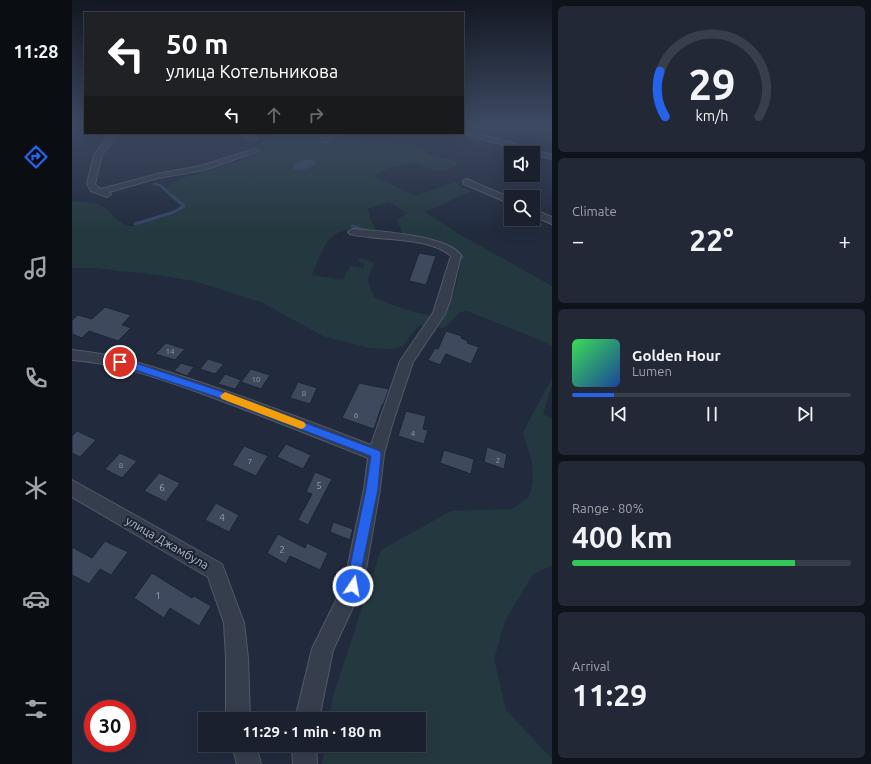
<!DOCTYPE html>
<html lang="en">
<head>
<meta charset="utf-8">
<style>
  body { margin:0; font-family:Ubuntu,sans-serif; background:#232836; color:#f1f3f6; height:100vh; display:flex; flex-direction:column; font-size:15px; white-space:nowrap }
  * { box-sizing:border-box; margin:0 }
  p { font-size:13px; color:#9fa3aa }
  .icon { flex:none; width:22px; height:22px; fill:none; stroke:currentColor; stroke-width:2; stroke-linecap:round; stroke-linejoin:round }
  .map { position:relative; flex:1; overflow:hidden }
  .drawer { display:flex; flex-direction:column; gap:6px; padding:6px; background:#0e1219; width:319px }
  .drawer>* { flex:none }
  .guide { position:absolute; left:12px; top:12px; width:380px; height:122px; border-radius:0px; box-shadow:0 4px 16px #0002,0 0 0 1px #383e4a; background:#202124; color:#fff; overflow:hidden }
  .buttons { position:absolute; left:432px; top:146px; display:grid; gap:8px }
  .buttons a { display:grid; place-items:center; width:36px; height:36px; border-radius:0px; background:#1a202e; box-shadow:0 4px 16px #0002,0 0 0 1px #383e4a; font-size:20px }
  .speed { position:absolute; left:12px; top:700px; display:flex; gap:8px; font-size:20px; font-weight:700; text-align:center }
  .speed>* { display:grid; place-content:center; width:52px; height:52px; border-radius:50%; background:#1a202e; box-shadow:0 4px 16px #0002,0 0 0 1px #383e4a; line-height:1 }
  .speed .limit { border:6px solid #d22; background:#fff; color:#111 }
  .pin { position:absolute; display:grid; place-items:center; width:34px; height:34px; color:#fff; margin:-17px; border:2px solid #fff; border-radius:50%; box-shadow:0 1px 4px #0007 }
  .me { position:absolute; width:44px; margin:-22px; rotate:12deg; stroke-linejoin:round; filter:drop-shadow(0 0 3px #0008) }
  .turn { display:flex; align-items:center; gap:14px; height:84px; padding:0 16px; font-size:18px }
  .turn .icon { width:52px; height:52px; stroke-width:2.5 }
  .turn b { display:block; font-size:28px; line-height:34px }
  .lanes { display:flex; align-items:center; height:38px; padding:0 16px; background:#0003; justify-content:center; gap:20px; direction:ltr }
  .lanes .off { opacity:.35 }
  .big { font-size:30px; font-weight:600; line-height:1.1 }
  .drawer .widget { flex:1; display:flex; flex-direction:column; justify-content:center; gap:6px; min-width:0; padding:0 14px; border-radius:6px; background:#232836 }
  .drawer .dial { align-items:center; gap:0 }
  .dial svg { height:104px; overflow:visible; fill:none; stroke:#383e4a; stroke-width:7; stroke-linecap:round; text-anchor:middle }
  .dial text { fill:#f1f3f6; stroke:none }
  .song { display:flex; align-items:center; gap:12px }
  .cover { width:48px; height:48px; border-radius:6px; background:linear-gradient(135deg,hsl(130 70% 55%),hsl(220 70% 35%)) }
  .played { height:4px; border-radius:2px; background:linear-gradient(90deg,#2563eb 15%,#383e4a 15%) }
  .keys { display:flex; justify-content:space-around; direction:ltr }
  .heat { display:flex; justify-content:space-between; align-items:center; font-size:22px; direction:ltr }
  .charge { height:6px; border-radius:3px; background:linear-gradient(90deg,#34c759 80%,#383e4a 0) }
  .trip { position:absolute; left:126px; top:712px; width:228px; height:40px; border-radius:0px; background:#1a202e; box-shadow:0 4px 16px #0002,0 0 0 1px #383e4a; font-weight:600; line-height:40px; text-align:center }
  main { display:flex; flex:1; min-height:0 }
  .menu { display:flex; flex-direction:column; width:72px; justify-content:space-around; align-items:center; background:#0a0d12; color:#9fa3aa }
  .menu .icon { width:28px; height:28px }
  .menu .active { color:#2563eb }
  .menu b { font-size:18px; color:#f1f3f6 }
  .map>svg:first-child { display:block }
  .green { fill:#24393f; fill-rule:evenodd }
  .water { fill:#354566 }
  .lines { fill:none; stroke-linecap:round; stroke-linejoin:round }
  .stream-far1 { stroke:#354566; stroke-width:2.5 }
  .stream { stroke:#354566; stroke-width:3 }
  .building { fill:#3e495d; stroke:#1d2535 }
  .minor-casing { stroke:#515969; stroke-width:2 }
  .minor { fill:#363e4e; fill-rule:evenodd }
  .route { fill:#2563eb; stroke:#184099 }
  .slow { fill:#f59e0b }
  .labels { text-anchor:middle; stroke-width:4; stroke-linejoin:round; paint-order:stroke }
  .number-label { font-size:8px; fill:#959dae }
  .near-number-label { font-size:10px; fill:#959dae }
  .near-street-label { font-size:12px; fill:#b2b9c9; stroke:#1b2333 }
</style>
</head>
<body>
<main>
<nav class="menu">
<b>11:28</b>
<svg class="icon active" aria-label="directions" viewBox="0 0 24 24"><path d="M12 3l9 9-9 9-9-9zM9 14v-3h6M13 9l2 2-2 2"/></svg>
<svg class="icon" aria-label="music" viewBox="0 0 24 24"><path d="M9 18V5l10-2v13"/><circle cx="6" cy="18" r="3"/><circle cx="16" cy="16" r="3"/></svg>
<svg class="icon" aria-label="phone" viewBox="0 0 24 24"><path d="M5 4h4l2 5-3 2q2 4 5 5l2-3 5 2v4C11 20 4 13 5 4z"/></svg>
<svg class="icon" aria-label="climate" viewBox="0 0 24 24"><path d="M12 3v18M4 7l16 10M4 17L20 7"/></svg>
<svg class="icon" aria-label="car" viewBox="0 0 24 24"><path d="M5 17H2v-5l4-1 3-4h7l3 4 3 1v5h-3M9 17h6M6 11h13"/><circle cx="7" cy="17" r="2"/><circle cx="17" cy="17" r="2"/></svg>
<svg class="icon" aria-label="filters" viewBox="0 0 24 24"><path d="M4 7h16M4 17h16"/><circle cx="9" cy="7" r="2"/><circle cx="15" cy="17" r="2"/></svg>
</nav>
<div class="map">
<svg width="480" height="764" viewBox="0 0 480 764">
  <rect width="100%" height="100%" fill="#222b3e"/>
  <path class="green" d="M391,124H480V139L461,130L453,129L428,131L391,128Z
    M212,133H236L248,136L267,135L299,143L340,144L351,148L354,153L360,156L383,161L386,165L384,167L366,172L343,163L319,167L302,176L343,196L383,182L389,187L400,191L353,212L387,234L480,286V346L461,337L395,311L388,312L373,328L347,325L331,346L320,349L297,348L251,336L189,302L122,281L72,273L46,271L25,268H0V201C9,202 20,202 28,205C42,212 46,227 63,226L111,207L99,197L94,188L107,179L184,156C187,152 187,147 190,143C194,137 205,135 212,133ZM317,202L335,213L325,220L331,234C343,237 365,240 376,245C399,256 381,296 374,312C354,321 323,305 303,298C294,281 294,279 303,263L288,258L286,262L293,264L291,268L278,266L271,280L240,275C256,236 258,225 304,231L295,209Z
    M480,375V385L471,414L480,419V565L461,574L433,621L422,659L434,710L480,759V764H250L253,745H347V719H257L261,696L309,550L379,511L440,509L457,497L461,483L460,463L451,432L479,380Z"/>
  <path class="water" d="M233,160H242L245,163C237,168 230,172 221,169L222,164Z"/>
  <g class="lines">
    <path class="stream-far1" d="M82,184L88,185L101,197"/>
    <path class="stream" d="M63,224L102,212L112,206L100,196
      M280,226L296,231
      M368,243L380,248L390,257"/>
  </g>
  <path class="building" d="M347,253L364,256L354,285L337,281Z
    M33,307L59,315L50,325L59,328L46,341L17,331L10,338L0,334V320L6,315L20,319Z
    M374,331L390,336L389,338L396,341L395,343L407,347L399,364L374,354L368,365L356,360L363,348L366,349Z
    M94,343L113,349L103,360L83,354Z
    M136,359L152,364L143,374L128,369Z
    M109,363L122,367L115,376L102,371Z
    M179,369L198,375L189,389L169,382Z
    M153,374L169,380L163,389L146,384Z
    M226,382L245,388L238,404L218,398Z
    M287,383L317,389L311,405H310L302,429L270,418Z
    M334,411L354,416L351,429L356,430L352,444L326,436Z
    M5,431L24,440L8,457L0,453V436Z
    M214,444L239,455L231,469L205,457Z
    M172,446L196,456L184,476L160,465Z
    M415,447L435,454L432,469L412,462Z
    M372,450L402,459L399,474L368,463Z
    M48,453L65,461L50,478L33,469Z
    M243,472L260,479L236,525L226,520L240,494L234,492Z
    M87,473L108,483L94,502L72,491Z
    M144,503L167,515L157,532L133,520Z
    M261,522L281,529L278,540L258,532Z
    M206,534L233,548L235,543L256,553L248,570L218,556L214,564L195,553Z
    M33,541L56,552L39,575L28,569L17,584L0,575V547L20,558Z
    M80,573L120,598L122,596L139,606L127,626L98,608L92,618L62,598Z"/>
  <g class="lines">
    <defs>
      <path id="minor" d="M391,129L480,155V159L390,133Z
        M38,133H46L30,155L23,184L25,187L29,189L85,174L128,166L183,149L187,151L132,170L86,178L37,192L39,194L35,197L19,191L15,184L22,155Z
        M167,133H176L185,139L181,141Z
        M252,133H260L255,142H252L248,140Z
        M395,179L439,198V204L392,184L391,182L392,180Z
        M461,209L480,217V224L461,216Z
        M281,229C306,231 374,235 389,255L378,301L373,314L341,362L320,425L312,454L308,489L291,586L261,650L247,719H223L240,649L272,584L292,489L296,458C238,435 181,412 123,391C83,377 43,363 0,360V350C44,354 85,368 127,382C185,401 242,423 299,445L328,361L361,313L379,256C357,236 305,241 278,234L276,232Z
        M0,480L150,564L172,623L176,658L178,719H154V658L152,623L136,577L0,497Z
        M160,745H184L189,764H165Z
        M220,745H244L245,764H221Z"/>
    </defs>
    <use href="#minor" class="minor-casing"/>
    <use href="#minor" class="minor"/>
  </g>
  <linearGradient id="sky" x2="0" y2="1"><stop stop-color="#131822"/><stop offset="0.54" stop-color="#3e4a63"/><stop offset="1" stop-color="#3e4a63" stop-opacity="0"/></linearGradient>
  <rect width="480" height="231" fill="url(#sky)"/>
  <path class="route" d="M48,358L148,391L308,451L309,454L306,489L285,591L281,592L276,591L274,586L294,489L299,456L142,396L45,364L44,362Z"/>
  <path class="slow" d="M153,392L232,422L234,425L232,428L229,429L150,399L148,396Z"/>
  <g class="labels">
    <g class="number-label">
      <text x="98" y="354">14</text>
      <text x="184" y="382">10</text>
      <text x="232" y="396">8</text>
      <text x="284" y="418">6</text>
      <text x="341" y="436">4</text>
      <text x="426" y="463">2</text>
      <text x="178" y="464">7</text>
      <text x="49" y="468">8</text>
    </g>
    <g class="near-number-label">
      <text x="247" y="489">5</text>
      <text x="90" y="491">6</text>
      <text x="150" y="521">4</text>
      <text x="210" y="553">2</text>
      <text x="86" y="599">1</text>
    </g>
    <g class="near-street-label">
      <text transform="translate(95 543) rotate(30)" y="4">улица Джамбула</text>
    </g>
  </g>
</svg>
<div class="buttons">
<a><svg class="icon" aria-label="sound" viewBox="0 0 24 24"><path d="M4 9h4l5-4v14l-5-4H4zM17 9q2 3 0 6"/></svg></a>
<a><svg class="icon" aria-label="search" viewBox="0 0 24 24"><circle cx="10" cy="10" r="6"/><path d="M15 15l6 6"/></svg></a>
</div>
<div class="speed"><div class="limit">30</div></div>
<div class="pin" style="left:48px;top:362px;background:#d93025"><svg class="icon" aria-label="arrive" viewBox="0 0 24 24"><path d="M6 21V4h12l-3 4 3 4H6"/></svg></div>
<svg class="me" style="left:281px;top:586px" viewBox="-20 -20 40 40"><circle r="17" fill="#2563eb" stroke="#fff" stroke-width="3"/><path d="M0-11L8 9 0 5-8 9z" fill="#fff"/></svg>
<div class="trip">11:29 · 1 min · 180 m</div>
<div class="guide">
<div class="turn"><svg class="icon" aria-label="left" viewBox="0 0 24 24"><path d="M17 20v-9H6M10 6l-5 5 5 5"/></svg><div><b>50 m</b>улица Котельникова</div></div>
<div class="lanes"><svg class="icon" aria-label="left" viewBox="0 0 24 24"><path d="M17 20v-9H6M10 6l-5 5 5 5"/></svg><svg class="icon off" aria-label="ahead" viewBox="0 0 24 24"><path d="M12 20V5M6 11l6-6 6 6"/></svg><svg class="icon off" aria-label="right" viewBox="0 0 24 24"><path d="M7 20v-9h11M14 6l5 5-5 5"/></svg></div>
</div>
</div>
<section class="drawer">
<div class="widget dial"><svg viewBox="0 0 100 80">
<path d="M14 69A42 42 0 1 1 86 69"/>
<path d="M14 69A42 42 0 0 1 10 34" stroke="#2563eb"/>
<text x="50" y="56" font-size="32" font-weight="700">29</text>
<text x="50" y="72" font-size="11">km/h</text>
</svg></div>
<div class="widget"><p>Climate</p>
<div class="heat"><a>−</a><b class="big">22°</b><a>+</a></div>
</div>
<div class="widget">
<div class="song"><i class="cover"></i><div><b>Golden Hour</b><p>Lumen</p></div></div>
<div class="played"></div>
<div class="keys"><svg class="icon" aria-label="previous" viewBox="0 0 24 24"><path d="M18 5L8 12l10 7zM5 5v14"/></svg><svg class="icon" aria-label="pause" viewBox="0 0 24 24"><path d="M8 5v14M16 5v14"/></svg><svg class="icon" aria-label="next" viewBox="0 0 24 24"><path d="M6 5l10 7-10 7zM19 5v14"/></svg></div>
</div>
<div class="widget"><p>Range · 80%</p><b class="big">400 km</b><div class="charge"></div></div>
<div class="widget"><p>Arrival</p><b class="big">11:29</b></div>
</section>
</main>
</body>
</html>
